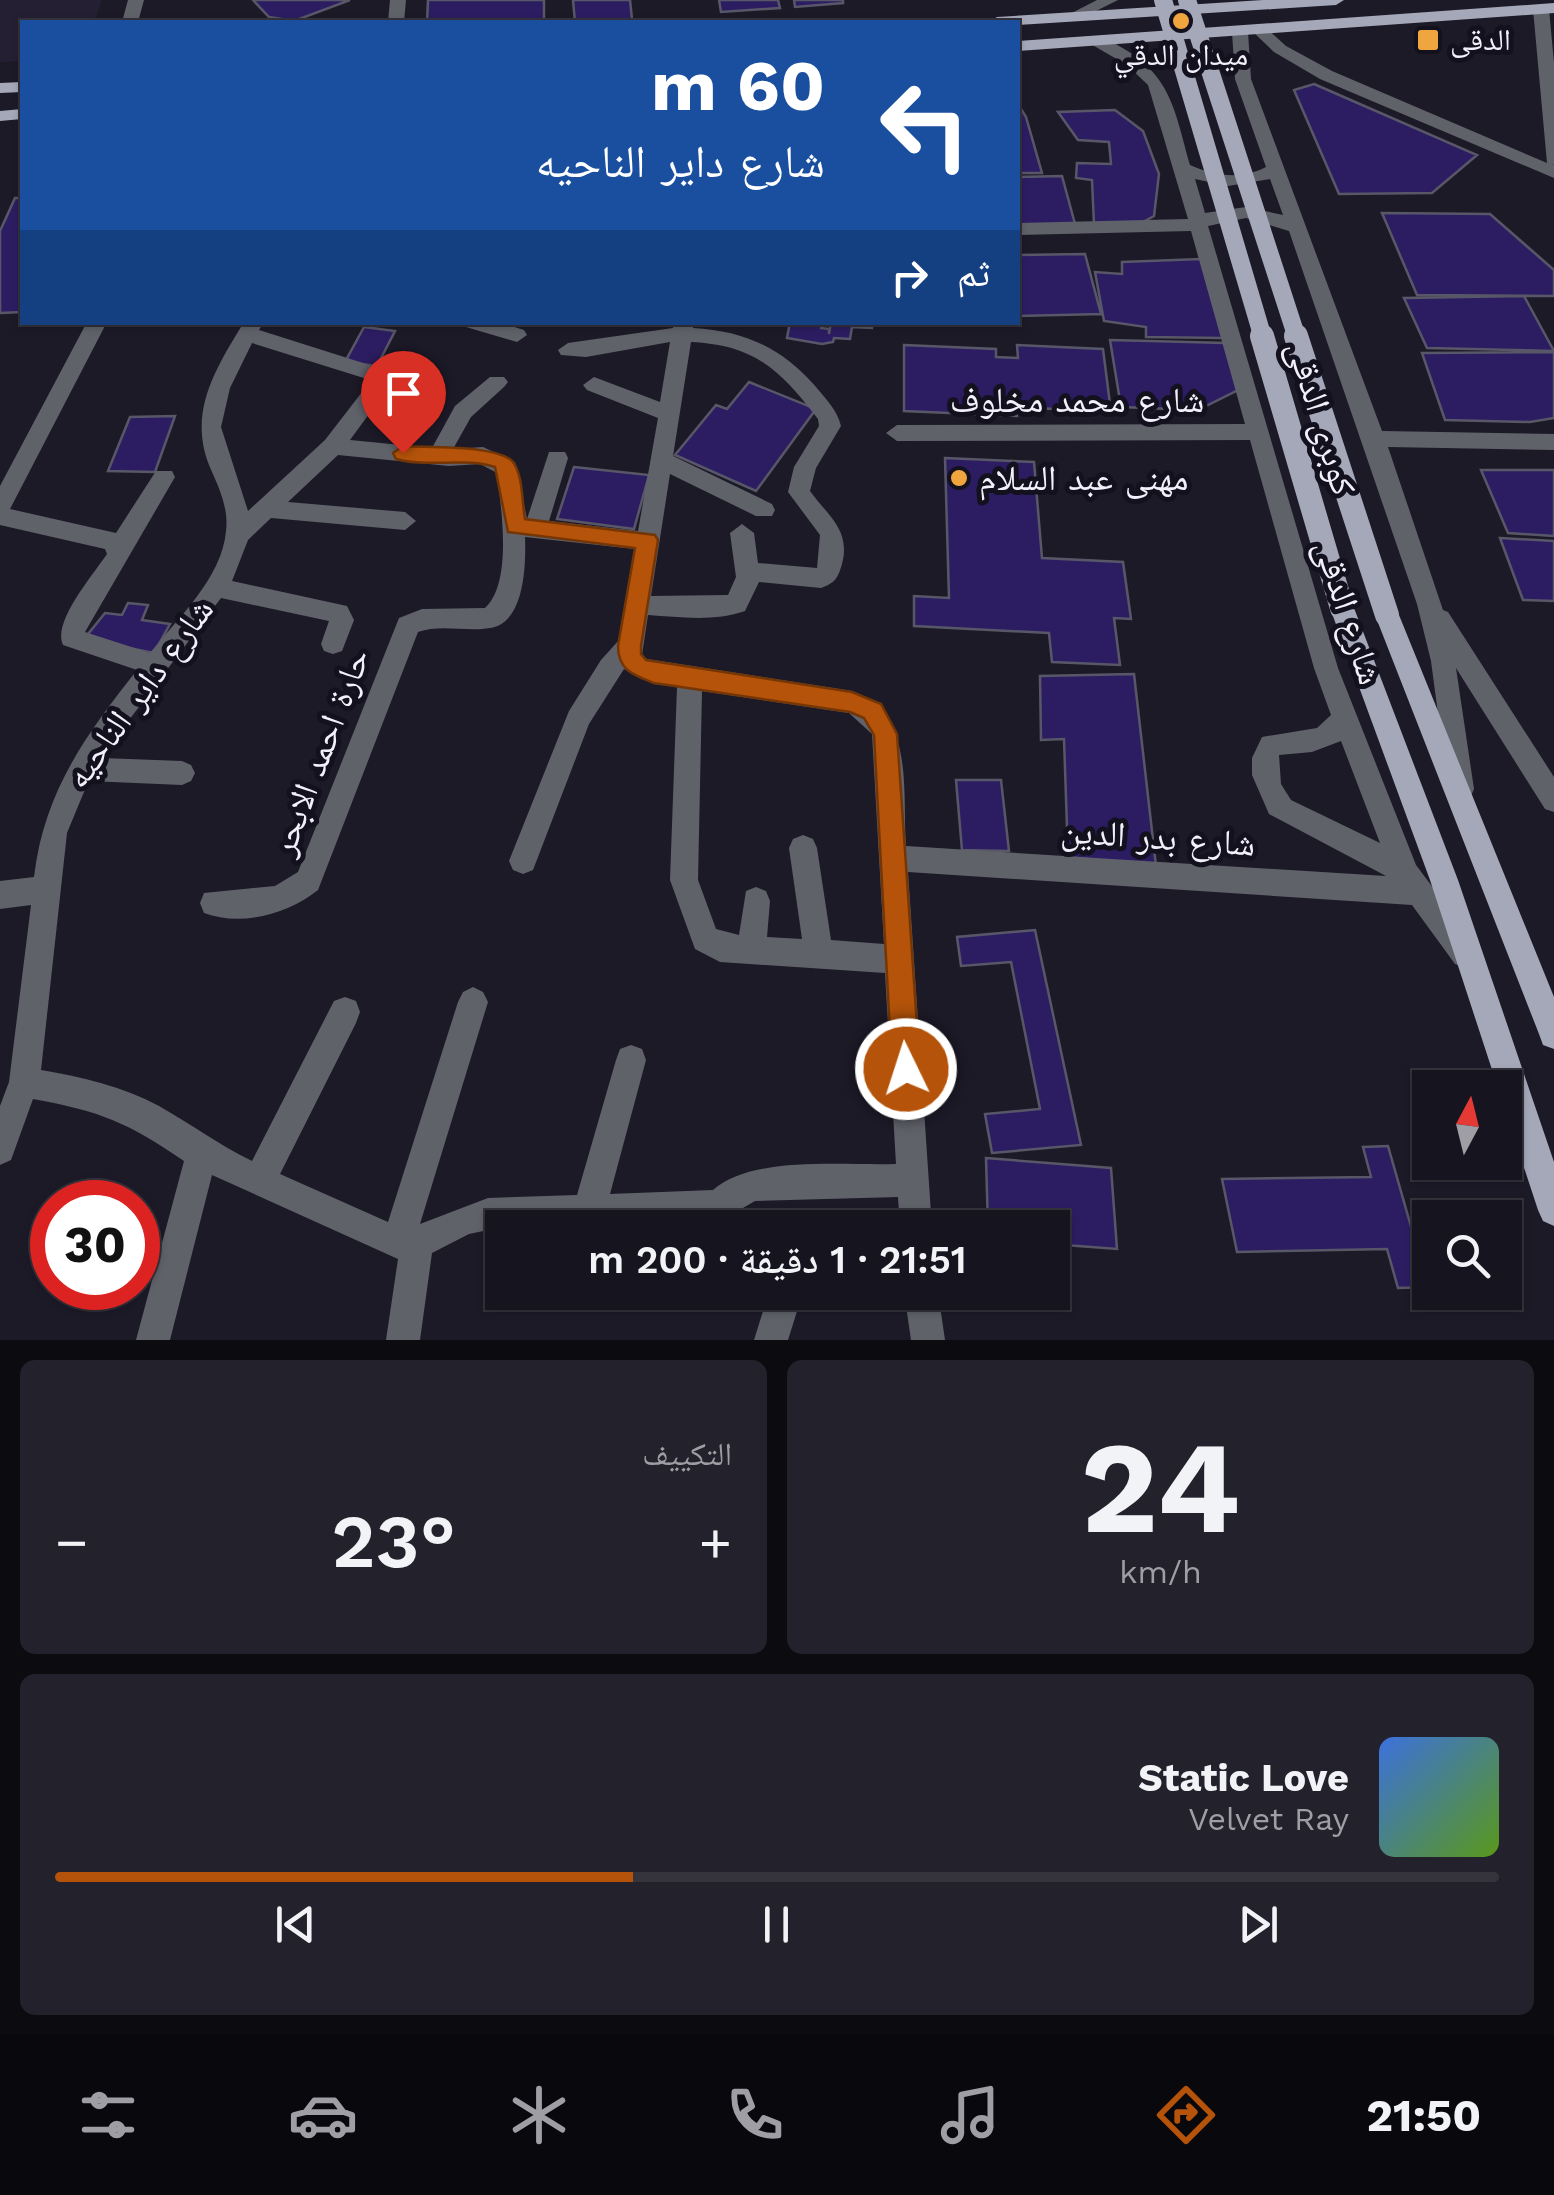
<!DOCTYPE html>
<html lang="ar">
<head>
<meta charset="utf-8">
<style>
  body { margin:0; font-family:"Work Sans","Noto Naskh Arabic",sans-serif; background:#23212b; color:#f1f3f6; direction:rtl; height:100vh; display:flex; flex-direction:column; font-size:38px; white-space:nowrap }
  * { box-sizing:border-box; margin:0 }
  p { font-size:32px; color:#9e9ea4 }
  .icon { flex:none; width:55px; height:55px; fill:none; stroke:currentColor; stroke-width:2; stroke-linecap:round; stroke-linejoin:round }
  .map { position:relative; height:1340px; overflow:hidden; direction:ltr }
  .drawer { display:flex; flex-direction:column; gap:20px; padding:20px; background:#0c0b10; flex:1 }
  .drawer>* { flex:none }
  .banner { position:absolute; left:20px; top:20px; width:1000px; height:305px; border-radius:0px; box-shadow:0 2px 8px #0004,0 0 0 2px #35333c; direction:rtl; background:#1a4fa0; color:#fff; overflow:hidden }
  .needle { width:65px; rotate:7deg }
  .buttons { position:absolute; left:1412px; top:1070px; display:grid; gap:20px }
  .buttons a { display:grid; place-items:center; width:110px; height:110px; border-radius:0px; background:#16141e; box-shadow:0 2px 8px #0004,0 0 0 2px #35333c; font-size:50px }
  .speed { position:absolute; left:30px; top:1180px; display:flex; gap:20px; font-size:50px; font-weight:700; text-align:center }
  .speed>* { display:grid; place-content:center; width:130px; height:130px; border-radius:50%; background:#16141e; box-shadow:0 2px 8px #0004,0 0 0 2px #35333c; line-height:1 }
  .speed .limit { border:15px solid #d22; background:#fff; color:#111 }
  .pin { position:absolute; display:grid; place-items:center; width:85px; height:85px; color:#fff; margin:-102px -42px; border-radius:50% 50% 50% 0; rotate:-45deg; box-shadow:0 0 10px #0007 }
  .pin .icon { rotate:45deg }
  .me { position:absolute; width:110px; margin:-55px; rotate:356deg; stroke-linejoin:round; filter:drop-shadow(0 0 8px #0008) }
  .turn { display:flex; align-items:center; gap:35px; height:210px; padding:0 30px; font-size:45px }
  .turn .icon { width:130px; height:130px; stroke-width:2.5 }
  .turn b { display:block; font-size:70px; line-height:85px }
  .then { display:flex; align-items:center; height:95px; padding:0 30px; background:#0003; gap:20px; font-size:38px }
  .big { font-size:75px; font-weight:600; line-height:1.1 }
  .drawer .tile { flex:1; display:flex; flex-direction:column; justify-content:center; gap:15px; min-width:0; padding:0 35px; border-radius:15px; background:#23212b }
  .drawer .dial { align-items:center; gap:0 }
  .dial b { font-size:130px; line-height:1 }
  .song { display:flex; align-items:center; gap:30px }
  .cover { width:120px; height:120px; border-radius:15px; background:linear-gradient(135deg,hsl(220 70% 55%),hsl(90 70% 35%)) }
  .played { height:10px; border-radius:5px; background:linear-gradient(90deg,#b45309 40%,#35333c 40%) }
  .keys { display:flex; justify-content:space-around; direction:ltr }
  .heat { display:flex; justify-content:space-between; align-items:center; font-size:55px; direction:ltr }
  .drawer .tiles { flex:1; display:grid; gap:20px; grid-template-columns:1fr 1fr }
  .tile:last-child { grid-column:span 2 }
  .trip { position:absolute; left:485px; top:1210px; width:585px; height:100px; border-radius:0px; background:#16141e; box-shadow:0 2px 8px #0004,0 0 0 2px #35333c; font-weight:600; line-height:100px; text-align:center; direction:rtl }
  .dock { display:flex; height:160px; justify-content:space-around; align-items:center; background:#09080c; color:#9e9ea4 }
  .dock .icon { width:70px; height:70px }
  .dock .on { color:#b45309 }
  .dock b { font-size:45px; color:#f1f3f6 }
  .map>svg:first-child { display:block }
  .built { fill:#251f34 }
  .building { fill:#2c1d62; stroke:#585768; stroke-width:2.5 }
  .lines { fill:none; stroke-linecap:round; stroke-linejoin:round }
  .minor { fill:#60626a; fill-rule:evenodd }
  .major { fill:#a5a8b9; fill-rule:evenodd }
  .major-bridge-far1 { stroke:#a5a8b9; stroke-width:18 }
  .major-bridge { stroke:#a5a8b9; stroke-width:24 }
  .route { fill:#b45309; stroke:#753606; stroke-width:2.5 }
  .poi-dot { fill:#f0a63f; stroke:#14111f; stroke-width:4 }
  .labels { text-anchor:middle; stroke-width:10; stroke-linejoin:round; paint-order:stroke }
  .far-poi-label { font-size:30px; fill:#f2f0fa; stroke:#14111f; text-anchor:start }
  .street-label { font-size:35px; fill:#f2f0fa; stroke:#14111f }
  .poi-label { font-size:35px; fill:#f2f0fa; stroke:#14111f; text-anchor:start }
</style>
</head>
<body>
<div class="map">
<svg width="1554" height="1340" viewBox="0 0 1554 1340">
  <rect width="100%" height="100%" fill="#1d1a28"/>
  <path class="built" d="M0,0H102L94,22H22V61L0,62Z"/>
  <path class="building" d="M253,0H350L294,21L269,17Z
    M428,0H544V19L427,22Z
    M573,0H630L632,19L575,22Z
    M719,0H778L780,8L721,12Z
    M794,0H843V3L795,7Z
    M1314,84L1477,155L1432,193L1339,194L1294,90Z
    M1018,104L1026,117L1042,173H1018Z
    M1115,110L1143,131L1159,174L1154,216L1141,223L1094,225L1092,180L1076,178L1077,163L1111,164L1109,142L1078,140L1058,112Z
    M1062,176L1075,224L1018,225V177Z
    M15,198H22V312L0,313V231Z
    M1382,213L1490,214L1554,270V296L1417,295Z
    M1085,254L1101,314L1018,316V255Z
    M1201,259L1223,338L1146,337V327L1104,321L1095,272L1122,274V262Z
    M1524,296L1554,351L1427,348L1404,298Z
    M790,322H822L821,328L829,329V334L831,322H873L872,328L852,327L850,339L834,338L833,342L822,344L787,338Z
    M364,327L395,331L377,366L345,362Z
    M1110,340L1226,343L1238,390L1198,410L1121,407Z
    M904,345L996,349V357L1018,358L1017,345L1103,349L1111,412L1016,407L1017,416L904,411Z
    M1554,352V418L1530,422L1445,420L1422,353Z
    M749,382L816,409L756,491L675,455L716,405L727,409Z
    M175,416L155,472L108,471L130,417Z
    M945,458L1034,462L1042,558L1123,562L1131,619L1114,618L1120,665L1052,662L1049,633L914,626V596L949,598Z
    M574,467L649,475L634,529L557,519Z
    M1481,470H1554V536L1508,533Z
    M1500,538L1554,541V601L1523,600Z
    M128,603L148,605L142,620L170,624L154,653L84,639L105,613L122,615Z
    M1134,674L1156,866L1068,857L1064,739L1041,740L1040,676Z
    M956,780H1001L1009,851L962,850Z
    M1035,930L1081,1145L992,1153L985,1114L1040,1109L1011,962L961,966L957,937Z
    M1388,1146L1412,1230L1429,1229L1430,1287L1398,1288L1387,1249L1237,1252L1222,1179L1371,1177L1363,1147Z
    M986,1158L1111,1168L1117,1249L1052,1244V1228H988Z"/>
  <g class="lines">
    <path class="minor" d="M128,0H144L138,22H122Z
      M390,0H406L404,22H388Z
      M1097,0H1118L1076,21L1062,18Z
      M1541,4L1549,9L1554,63V165L1549,163L1554,165V178L1320,79L1274,52L1252,31L1266,28L1286,46L1332,71L1547,163L1533,9Z
      M1240,27L1248,32L1251,79L1382,431L1554,434V450L1388,447L1443,610L1448,612L1554,777V812L1545,809L1456,668L1474,789L1470,798L1461,801L1452,798L1448,789L1431,661L1417,604L1289,231L1246,218L1208,226L1338,668L1416,865L1475,944L1479,954L1475,964L1465,968L1455,964L1412,905L908,872L932,1228H900L898,1197L755,1201L719,1222L488,1230L469,1234L432,1253L420,1340H386L398,1259L212,1175L170,1340H136L184,1161C129,1123 100,1111 33,1099L11,1160L0,1165V1106L9,1082L31,905L0,909V881L34,877C44,792 85,736 137,670L63,645C52,622 93,575 107,554L105,549L0,525V486L87,322H107L10,509L116,533L156,471H172L175,477L85,632L150,653C178,618 222,578 226,531C229,507 218,486 209,465C188,411 216,368 244,322H264L259,330L382,369L391,384L350,440L432,448L455,406L490,377H504L508,382L504,387L471,417L453,449L483,447L515,462L527,519L549,452H565L568,458L549,521L638,531L658,418L587,390L583,385L594,377L660,402L670,342L586,357L561,355L558,350L568,343L673,328L674,322H694L693,328C745,331 782,348 816,387C826,399 837,410 841,426L816,468L810,491C828,516 851,530 842,564C838,578 835,583 821,588L759,582L745,611C714,622 680,617 648,615L642,655L647,659L852,691C915,714 902,789 906,846L1386,876L1269,814L1252,775V758L1262,737L1317,728L1331,715L1314,668L1250,440L897,441L886,433L897,425L1245,424L1191,231L1018,235V223L1188,219L1148,85L1127,65L1089,43V37C1101,35 1109,40 1119,46C1172,75 1175,112 1190,165C1215,176 1241,180 1266,167L1235,79L1232,32ZM1195,179L1228,186L1270,179L1283,215L1246,207L1205,213ZM691,342C755,345 780,370 818,419L819,426L794,467L788,492L820,535L817,568L758,563L754,533L742,524L730,533L736,577L728,595L651,596L670,474L756,516H772L775,510L772,504L673,456ZM252,343L367,379L369,383L325,440L248,511L221,427L230,388ZM338,455L449,466L480,464L497,473C501,508 513,582 485,608L422,609L399,618L298,872L275,886L204,893L200,903L204,913C241,927 288,914 318,890L418,632C440,624 466,632 490,628C525,623 526,564 525,537L635,549L620,639L601,660L569,711L509,861L513,870L523,874L533,870L589,724L624,669L654,684L677,687L670,880L695,949L720,962L885,973L896,1164C844,1166 752,1155 713,1190L610,1194L646,1060L642,1049L631,1045L620,1049L616,1060L577,1195L488,1198L420,1224L488,1002L483,992L473,987L463,992L458,1002L388,1222L280,1174L356,1023L360,1012L356,1001L345,997L334,1001L252,1161C219,1145 191,1124 159,1106C122,1086 82,1077 41,1070L67,833L86,787L89,781L182,785L191,781L195,773L191,765L182,761L102,758L117,736L221,598L329,621L321,644L324,651L333,654L342,651L354,620L347,606L232,581L248,540L271,518L405,530L416,521L405,512L288,502ZM702,691L849,713L872,734L884,944L831,940L817,848L813,839L803,835L793,839L789,848L802,939L767,937L770,901L766,891L756,887L746,891L739,935L716,929L698,880ZM1341,741L1380,843L1291,800L1281,784L1279,755L1312,752Z
      M463,322H499L524,330L527,335L517,342L466,327Z
      M769,1292H803L788,1340H754Z
      M904,1292H938L945,1340H911Z"/>
    <path class="major" d="M1263,0H1344L1336,5L1018,25L989,22L997,17Z
      M1554,3V13L1018,51V41Z
      M22,82V92L0,93V83Z
      M22,109V119L0,121V111Z
      M1342,598L1351,601L1354,608L1458,880L1554,1162V1226L1543,1221L1538,1210L1505,1110V1088H1498L1430,880L1330,608L1333,601Z
      M1387,605L1396,608L1399,615L1554,997V1049L1543,1045L1539,1034L1375,615L1378,608Z"/>
    <path class="major-bridge-far1" d="M1163,0L1263,338
      M1187,0L1297,338"/>
    <path class="major-bridge" d="M1262,336L1342,608
      M1296,336L1387,615"/>
  </g>
  <path class="route" d="M403,446C427,448 506,444 515,465C523,480 522,503 525,519L655,535L658,540L641,646V654L646,660L852,692L881,704L897,734L920,1069L916,1079L906,1083L896,1079L892,1069L874,735L864,718L850,712L654,683C633,675 618,670 618,646L635,548L508,532L495,467C465,457 428,468 396,459L393,453Z"/>
  <g class="poi-dot">
    <circle cx="1181" cy="21" r="10"/>
    <rect x="1416" y="28" width="24" height="24" rx="5"/>
    <circle cx="959" cy="478" r="10"/>
  </g>
  <g class="labels">
    <g class="far-poi-label">
      <text x="1450" y="50">الدقى</text>
      <text x="1181" y="65" text-anchor="middle">ميدان الدقي</text>
    </g>
    <g class="street-label">
      <text x="1077" y="412">شارع محمد مخلوف</text>
      <text transform="translate(1322 418) rotate(73)" y="12">كوبرى الدقى</text>
      <text transform="translate(1349 612) rotate(72)" y="12">شارع الدقى</text>
      <text transform="translate(139 693) rotate(-54)" y="12">شارع داير الناحيه</text>
      <text transform="translate(320 752) rotate(-69)" y="12">حارة احمد الابحر</text>
      <text transform="translate(1158 837) rotate(4)" y="12">شارع بدر الدين</text>
    </g>
    <g class="poi-label">
      <text x="979" y="490">مهنى عبد السلام</text>
    </g>
  </g>
</svg>
<div class="buttons">
<a><svg class="needle" viewBox="-14 -14 28 28"><path d="M0-13l5 13h-10z" fill="#e53935"/><path d="M0 13l5-13h-10z" fill="#9e9ea4"/></svg></a>
<a><svg class="icon" aria-label="search" viewBox="0 0 24 24"><circle cx="10" cy="10" r="6"/><path d="M15 15l6 6"/></svg></a>
</div>
<div class="speed"><div class="limit">30</div></div>
<div class="pin" style="left:403px;top:453px;background:#d93025"><svg class="icon" aria-label="arrive" viewBox="0 0 24 24"><path d="M6 21V4h12l-3 4 3 4H6"/></svg></div>
<svg class="me" style="left:906px;top:1069px" viewBox="-20 -20 40 40"><circle r="17" fill="#b45309" stroke="#fff" stroke-width="3"/><path d="M0-11L8 9 0 5-8 9z" fill="#fff"/></svg>
<div class="trip">21:51 · 1 دقيقة · 200 m</div>
<div class="banner">
<div class="turn"><svg class="icon" aria-label="left" viewBox="0 0 24 24"><path d="M17 20v-9H6M10 6l-5 5 5 5"/></svg><div><b>60 m</b>شارع داير الناحيه</div></div>
<div class="then">ثم<svg class="icon" aria-label="right" viewBox="0 0 24 24"><path d="M7 20v-9h11M14 6l5 5-5 5"/></svg></div>
</div>
</div>
<section class="drawer">
<div class="tiles">
<div class="tile dial"><b>24</b><p>km/h</p></div>
<div class="tile"><p>التكييف</p>
<div class="heat"><a>−</a><b class="big">23°</b><a>+</a></div>
</div>
<div class="tile">
<div class="song"><i class="cover"></i><div><b>Static Love</b><p>Velvet Ray</p></div></div>
<div class="played"></div>
<div class="keys"><svg class="icon" aria-label="previous" viewBox="0 0 24 24"><path d="M18 5L8 12l10 7zM5 5v14"/></svg><svg class="icon" aria-label="pause" viewBox="0 0 24 24"><path d="M8 5v14M16 5v14"/></svg><svg class="icon" aria-label="next" viewBox="0 0 24 24"><path d="M6 5l10 7-10 7zM19 5v14"/></svg></div>
</div>
</div>
</section>
<nav class="dock">
<b>21:50</b>
<svg class="icon on" aria-label="directions" viewBox="0 0 24 24"><path d="M12 3l9 9-9 9-9-9zM9 14v-3h6M13 9l2 2-2 2"/></svg>
<svg class="icon" aria-label="music" viewBox="0 0 24 24"><path d="M9 18V5l10-2v13"/><circle cx="6" cy="18" r="3"/><circle cx="16" cy="16" r="3"/></svg>
<svg class="icon" aria-label="phone" viewBox="0 0 24 24"><path d="M5 4h4l2 5-3 2q2 4 5 5l2-3 5 2v4C11 20 4 13 5 4z"/></svg>
<svg class="icon" aria-label="climate" viewBox="0 0 24 24"><path d="M12 3v18M4 7l16 10M4 17L20 7"/></svg>
<svg class="icon" aria-label="car" viewBox="0 0 24 24"><path d="M5 17H2v-5l4-1 3-4h7l3 4 3 1v5h-3M9 17h6M6 11h13"/><circle cx="7" cy="17" r="2"/><circle cx="17" cy="17" r="2"/></svg>
<svg class="icon" aria-label="filters" viewBox="0 0 24 24"><path d="M4 7h16M4 17h16"/><circle cx="9" cy="7" r="2"/><circle cx="15" cy="17" r="2"/></svg>
</nav>
</body>
</html>
